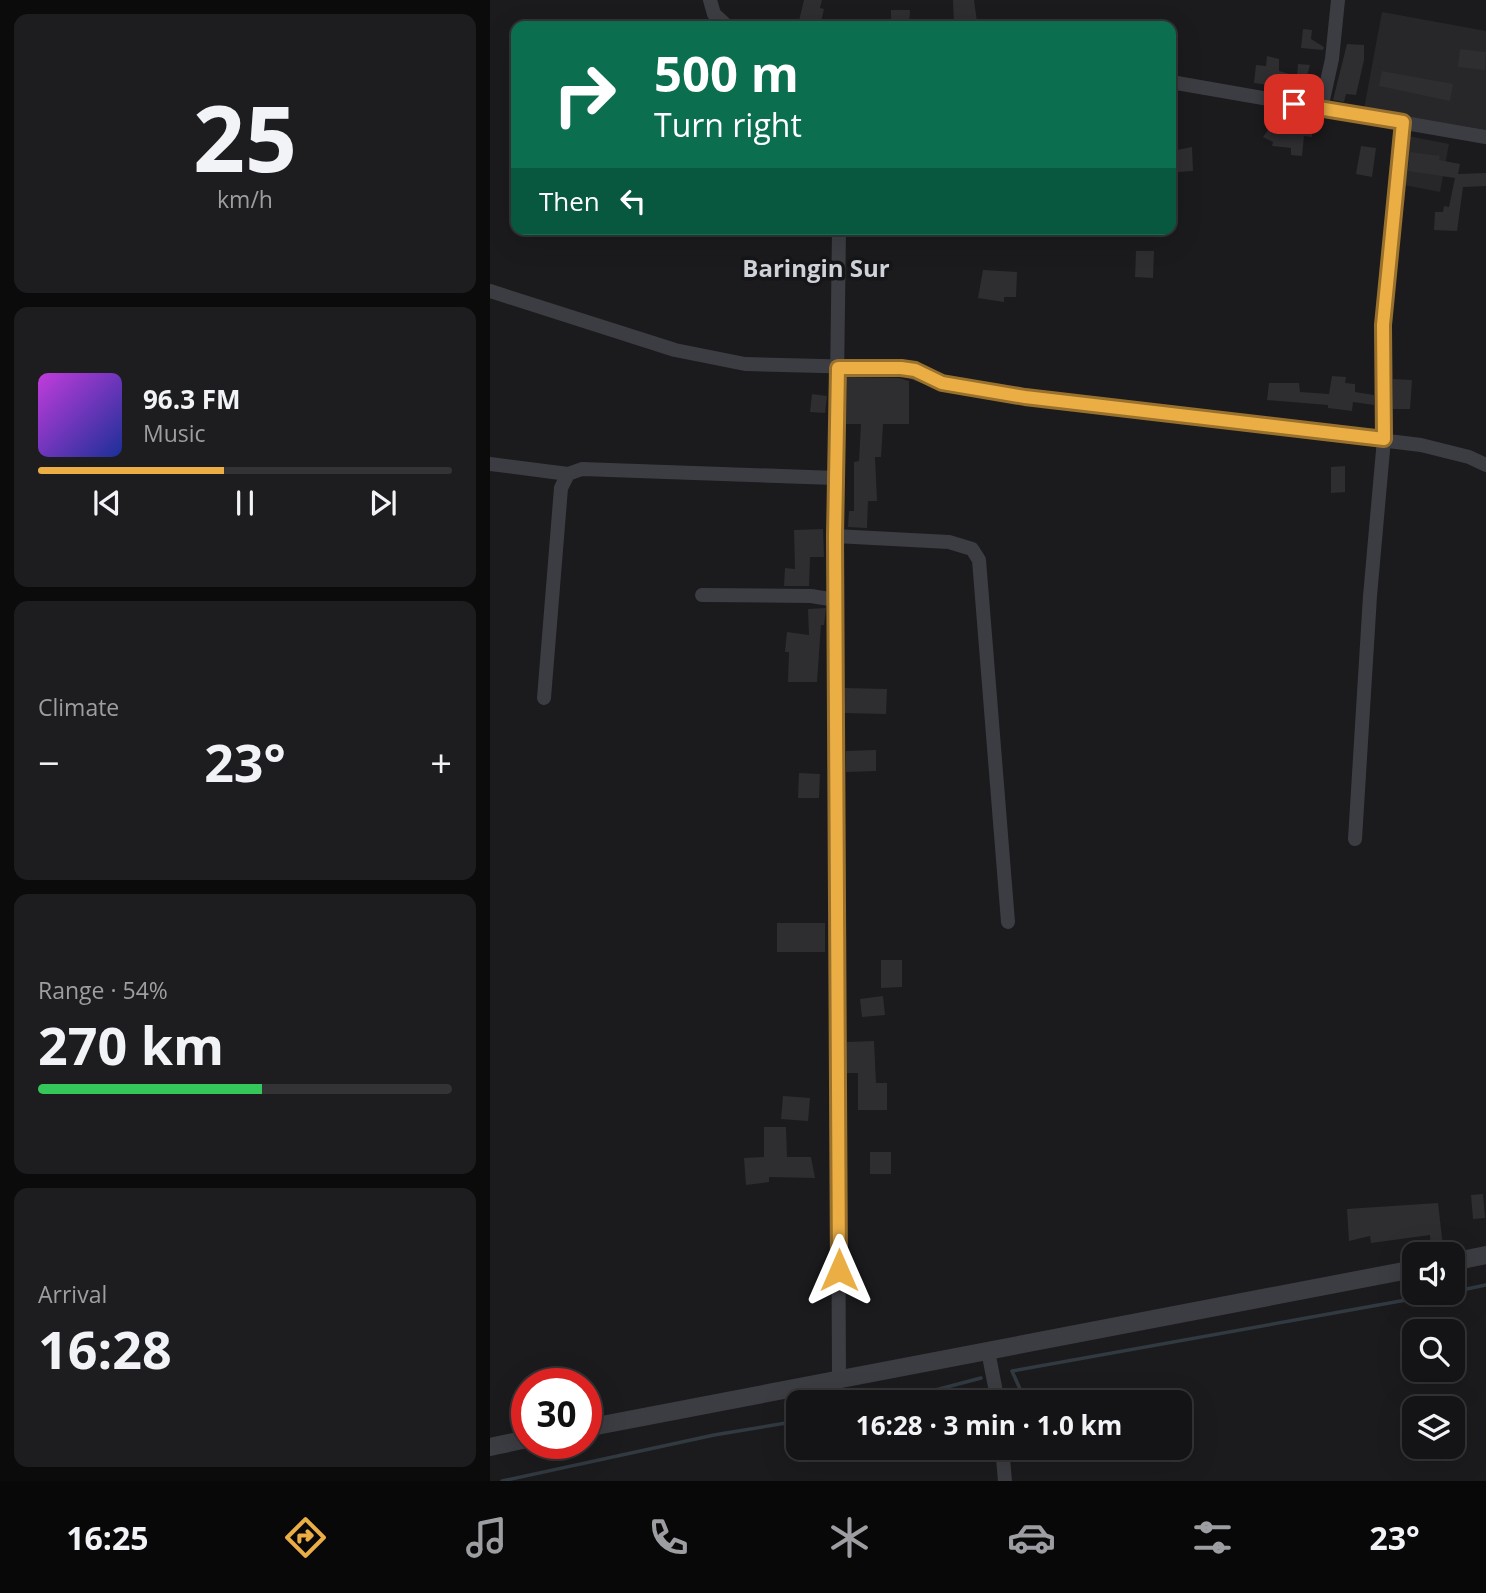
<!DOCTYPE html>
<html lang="en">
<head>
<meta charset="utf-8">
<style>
  body { margin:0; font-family:"Open Sans",sans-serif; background:#1d1d1f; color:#f1f3f6; height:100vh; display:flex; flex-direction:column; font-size:26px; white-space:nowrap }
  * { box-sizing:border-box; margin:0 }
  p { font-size:23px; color:#9d9ea1 }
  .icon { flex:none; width:38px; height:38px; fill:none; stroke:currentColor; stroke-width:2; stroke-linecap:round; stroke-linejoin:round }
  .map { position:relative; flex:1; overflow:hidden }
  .drawer { display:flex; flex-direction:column; gap:14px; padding:14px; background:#0b0b0c; width:490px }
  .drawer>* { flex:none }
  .top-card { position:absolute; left:21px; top:21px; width:665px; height:214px; border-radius:14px; box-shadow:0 7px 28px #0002,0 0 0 2px #333335; background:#0b6e4f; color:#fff; overflow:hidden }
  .fabs { position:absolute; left:912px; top:1242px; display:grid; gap:14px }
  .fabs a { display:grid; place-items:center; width:63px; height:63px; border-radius:14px; background:#141416; box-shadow:0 7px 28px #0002,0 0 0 2px #333335; font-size:35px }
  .speed { position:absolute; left:21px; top:1368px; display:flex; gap:14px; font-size:35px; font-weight:700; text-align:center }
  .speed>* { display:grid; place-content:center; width:91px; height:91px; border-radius:50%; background:#141416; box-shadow:0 7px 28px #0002,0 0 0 2px #333335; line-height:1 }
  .speed .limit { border:10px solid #d22; background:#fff; color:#111 }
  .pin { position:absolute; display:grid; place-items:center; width:60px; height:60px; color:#fff; margin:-30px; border-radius:14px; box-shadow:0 4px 10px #0006 }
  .me { position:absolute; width:77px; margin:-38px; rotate:0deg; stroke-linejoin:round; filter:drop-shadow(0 0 5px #0008) }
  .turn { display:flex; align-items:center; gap:24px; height:147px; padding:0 28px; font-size:32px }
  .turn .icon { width:91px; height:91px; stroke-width:2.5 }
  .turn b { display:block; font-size:49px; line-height:60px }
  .then { display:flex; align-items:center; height:66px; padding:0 28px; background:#0003; gap:14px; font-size:26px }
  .big { font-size:52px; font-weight:700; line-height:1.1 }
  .drawer .tile { flex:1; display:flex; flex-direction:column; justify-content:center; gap:10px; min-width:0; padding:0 24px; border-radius:14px; background:#1d1d1f }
  .drawer .dial { align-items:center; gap:0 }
  .dial b { font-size:91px; line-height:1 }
  .song { display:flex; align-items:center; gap:21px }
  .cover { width:84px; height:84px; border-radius:10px; background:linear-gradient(135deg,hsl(290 70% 55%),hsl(230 70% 35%)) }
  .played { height:7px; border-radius:4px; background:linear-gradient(90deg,#ebae45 45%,#333335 45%) }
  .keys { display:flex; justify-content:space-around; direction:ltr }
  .heat { display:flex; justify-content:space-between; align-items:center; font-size:38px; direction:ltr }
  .charge { height:10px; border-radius:5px; background:linear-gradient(90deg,#34c759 54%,#333335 0) }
  .trip { position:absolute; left:296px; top:1390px; width:406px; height:70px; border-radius:14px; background:#141416; box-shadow:0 7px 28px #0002,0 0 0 2px #333335; font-weight:700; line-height:70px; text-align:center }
  .menu { display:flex; height:112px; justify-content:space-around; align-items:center; background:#080809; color:#9d9ea1 }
  .menu .icon { width:49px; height:49px }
  .menu .selected { color:#ebae45 }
  .menu b { font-size:32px; color:#f1f3f6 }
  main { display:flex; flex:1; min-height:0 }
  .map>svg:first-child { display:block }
  .built { fill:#27272a }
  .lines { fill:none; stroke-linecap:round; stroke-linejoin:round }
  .stream { stroke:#313a41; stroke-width:3.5 }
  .building { fill:#2e2e31 }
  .minor { stroke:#3c3d42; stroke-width:14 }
  .tertiary { stroke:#3c3d42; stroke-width:18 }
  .route-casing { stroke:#99712d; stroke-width:18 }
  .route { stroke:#ebae45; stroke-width:12 }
  .labels { text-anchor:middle; stroke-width:7; stroke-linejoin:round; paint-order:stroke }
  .quarter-label { font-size:24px; font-weight:bold; fill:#cfd2d8; stroke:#161618 }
</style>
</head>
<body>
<main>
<section class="drawer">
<div class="tile dial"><b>25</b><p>km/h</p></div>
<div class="tile">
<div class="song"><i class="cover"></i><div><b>96.3 FM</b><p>Music</p></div></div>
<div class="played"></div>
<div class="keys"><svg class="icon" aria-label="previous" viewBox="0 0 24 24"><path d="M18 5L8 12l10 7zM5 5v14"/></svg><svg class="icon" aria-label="pause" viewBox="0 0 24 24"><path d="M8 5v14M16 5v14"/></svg><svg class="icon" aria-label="next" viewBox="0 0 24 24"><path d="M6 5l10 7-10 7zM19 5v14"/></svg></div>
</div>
<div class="tile"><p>Climate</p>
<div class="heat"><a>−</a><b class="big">23°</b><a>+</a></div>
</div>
<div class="tile"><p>Range · 54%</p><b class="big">270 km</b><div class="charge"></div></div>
<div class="tile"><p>Arrival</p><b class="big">16:28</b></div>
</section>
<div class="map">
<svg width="996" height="1481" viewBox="0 0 996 1481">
  <rect width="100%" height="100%" fill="#1b1b1d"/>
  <path class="built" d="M892,12L996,31V130L874,109Z
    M918,136L959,144L950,192L909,184Z"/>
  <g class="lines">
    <path class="stream" d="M962,1292L996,1285
      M518,1392L530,1389L522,1371L955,1293
      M400,1402L491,1378
      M12,1481L224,1435L308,1421"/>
  </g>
  <path class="building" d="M314,0H332L330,8L334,9L330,26L308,25Z
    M463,0H484L487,22L464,23Z
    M401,10H420L419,26H401Z
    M813,29L822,30L821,39L834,47L833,50L811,48Z
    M857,44L874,45V60L866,95L856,94L854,102L843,100Z
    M970,49L996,52L995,70L968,67Z
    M777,56L789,59V71L807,76L808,64L820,65L812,95L793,92L794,87L764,83L766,65L776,66Z
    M892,71L963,84L960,101L889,86Z
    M783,123H812L822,127V137L814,136L812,156L801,155V148L782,146L783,142L773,137Z
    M871,146L886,148L882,177L866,174Z
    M702,147L703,171L688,172L687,150Z
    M920,152L950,156L949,160L970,164L968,174L996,173V186L973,187L967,231L944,230L945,212H953L954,206L959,207L965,178L918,171Z
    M646,251H664L663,278L645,277Z
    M493,270L527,272L526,297H514V302L488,298Z
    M842,376L856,377L855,383L865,384V392L884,395V405L863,402L862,411L838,408V405L777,400L779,383H809L810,392L839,394Z
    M357,377L409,378L419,381V424H393L391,457H385L387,501H378L377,528L358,527L359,511H364V462L369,461L371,424H356Z
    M903,379L922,380L920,409H903Z
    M322,394L337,396L335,413L320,412Z
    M855,466V492L841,493V467Z
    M333,529L334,557H320L319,586H294L295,568L305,569L304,530Z
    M336,608L334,625H331L327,682H298L299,652H295L297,632L319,635L318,609Z
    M355,688L397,689L396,714L355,713Z
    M386,750V771L356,772V751Z
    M309,773L330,774L329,798H308Z
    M287,923H335V952H287Z
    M391,960H412V987L391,988Z
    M393,996L395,1015L372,1017L370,999Z
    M384,1041L386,1083H397V1110H368V1073H357V1042Z
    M293,1096L320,1098L318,1121L291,1119Z
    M274,1127H296L297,1157H321L325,1178L279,1177V1182L256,1185L254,1158L274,1157Z
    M380,1152H401V1174H380Z
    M993,1194L995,1218L983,1219L981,1195Z
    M948,1203L954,1255H941L940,1235L881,1243L880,1236L859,1241L857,1209Z"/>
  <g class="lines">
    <path class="minor" d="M220,0L224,14L237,26
      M681,82L996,137
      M831,109L842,59L848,0
      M349,229L345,536L349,1378
      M0,291L185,350L255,364L411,368L452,383L535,397L931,445L979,457L996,465
      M0,464L78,474
      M345,536L459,542L482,549L489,560L518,922
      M212,595L321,596L346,600
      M54,698L71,488L78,474L92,469L346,478
      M865,839L880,596L894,439L893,325L913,122
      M498,1351L508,1402
      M512,1447L515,1481"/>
    <path class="tertiary" d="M962,1262L996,1255
      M96,1428L924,1269
      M0,1447L37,1439"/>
  </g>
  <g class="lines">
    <defs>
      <path id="route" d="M349,1270L345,536L348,368H411L425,370L452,383L535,397L894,439L893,325L913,122L804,104"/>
    </defs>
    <use href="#route" class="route-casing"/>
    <use href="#route" class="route"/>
  </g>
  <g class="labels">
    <g class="quarter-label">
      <text x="326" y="277">Baringin Sur</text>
    </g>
  </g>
</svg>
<div class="fabs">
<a><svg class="icon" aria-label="sound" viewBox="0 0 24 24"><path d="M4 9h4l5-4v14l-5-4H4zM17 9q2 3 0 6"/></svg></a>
<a><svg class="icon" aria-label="search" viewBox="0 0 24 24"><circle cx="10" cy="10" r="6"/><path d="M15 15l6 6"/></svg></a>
<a><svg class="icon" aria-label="layers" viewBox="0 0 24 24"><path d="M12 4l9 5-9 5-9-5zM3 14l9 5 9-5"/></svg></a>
</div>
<div class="speed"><div class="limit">30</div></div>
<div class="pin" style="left:804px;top:104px;background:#d93025"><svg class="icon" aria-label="arrive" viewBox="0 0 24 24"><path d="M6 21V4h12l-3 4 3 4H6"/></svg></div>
<svg class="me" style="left:349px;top:1270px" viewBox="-20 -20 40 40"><path d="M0-17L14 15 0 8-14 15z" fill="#ebae45" stroke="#fff" stroke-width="4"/></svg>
<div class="trip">16:28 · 3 min · 1.0 km</div>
<div class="top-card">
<div class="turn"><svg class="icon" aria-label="right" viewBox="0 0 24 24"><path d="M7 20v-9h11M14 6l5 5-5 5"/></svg><div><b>500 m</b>Turn right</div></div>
<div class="then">Then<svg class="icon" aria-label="left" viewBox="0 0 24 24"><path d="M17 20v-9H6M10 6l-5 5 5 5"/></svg></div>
</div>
</div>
</main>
<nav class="menu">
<b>16:25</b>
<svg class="icon selected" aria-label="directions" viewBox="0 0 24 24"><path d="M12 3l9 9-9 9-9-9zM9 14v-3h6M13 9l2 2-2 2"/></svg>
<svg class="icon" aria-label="music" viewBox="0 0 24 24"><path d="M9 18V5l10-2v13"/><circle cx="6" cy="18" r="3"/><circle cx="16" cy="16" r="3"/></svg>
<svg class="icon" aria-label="phone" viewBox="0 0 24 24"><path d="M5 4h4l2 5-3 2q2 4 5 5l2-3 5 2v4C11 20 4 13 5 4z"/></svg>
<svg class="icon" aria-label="climate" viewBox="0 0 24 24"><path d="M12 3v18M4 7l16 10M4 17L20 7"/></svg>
<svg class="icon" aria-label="car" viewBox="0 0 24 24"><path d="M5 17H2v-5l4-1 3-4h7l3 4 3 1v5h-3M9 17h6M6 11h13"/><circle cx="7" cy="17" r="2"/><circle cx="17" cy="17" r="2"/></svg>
<svg class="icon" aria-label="filters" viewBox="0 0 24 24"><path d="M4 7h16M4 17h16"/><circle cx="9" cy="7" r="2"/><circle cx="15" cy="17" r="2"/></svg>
<b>23°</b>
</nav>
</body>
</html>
